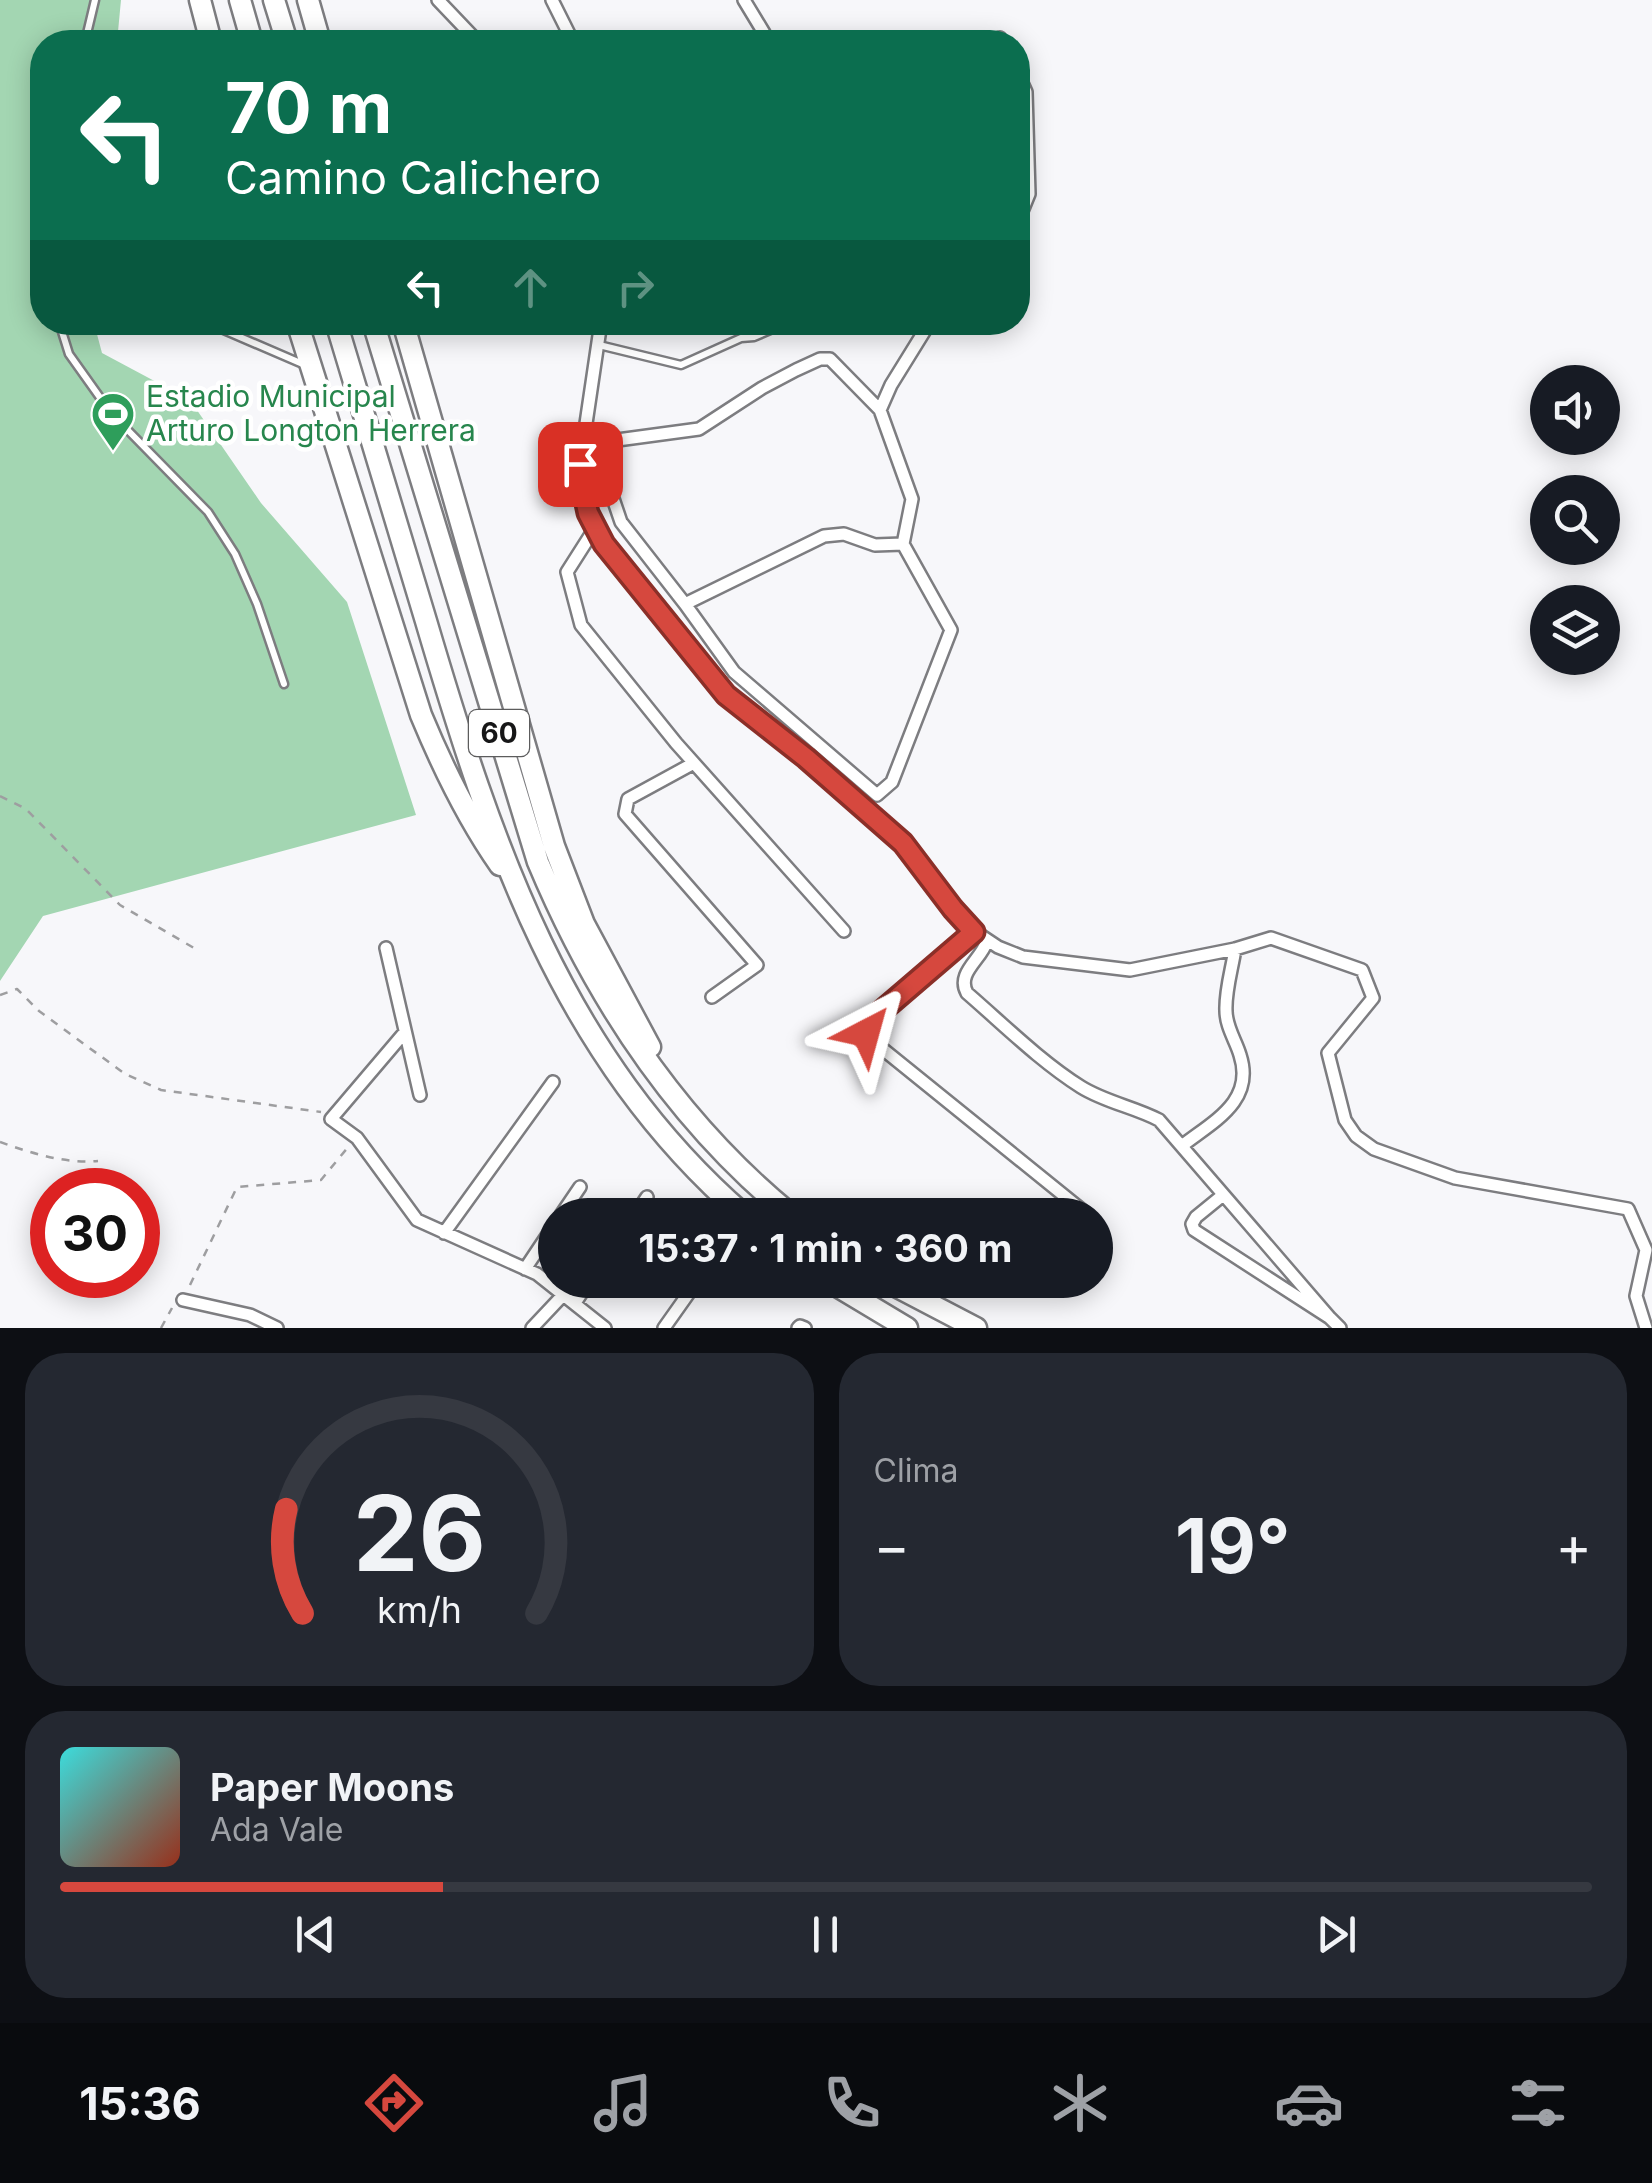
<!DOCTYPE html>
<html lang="es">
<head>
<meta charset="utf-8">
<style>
  body { margin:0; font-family:Inter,sans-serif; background:#242831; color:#f1f3f6; height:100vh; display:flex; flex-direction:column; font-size:38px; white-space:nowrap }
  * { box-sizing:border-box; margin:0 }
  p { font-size:32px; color:#9ea1a6 }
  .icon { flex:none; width:55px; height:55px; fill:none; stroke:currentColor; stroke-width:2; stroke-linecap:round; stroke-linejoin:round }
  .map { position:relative; height:1328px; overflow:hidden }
  .panel { display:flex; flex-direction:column; gap:25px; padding:25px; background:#0d0f14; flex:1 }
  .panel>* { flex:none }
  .top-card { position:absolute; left:30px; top:30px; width:1000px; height:305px; border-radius:40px; box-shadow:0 5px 25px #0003; background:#0b6e4f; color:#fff; overflow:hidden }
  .controls { position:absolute; left:1530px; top:365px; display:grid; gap:20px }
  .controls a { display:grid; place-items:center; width:90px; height:90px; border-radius:50%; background:#171b24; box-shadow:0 5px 25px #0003; font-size:50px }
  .speed { position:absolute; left:30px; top:1168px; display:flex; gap:20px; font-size:50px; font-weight:700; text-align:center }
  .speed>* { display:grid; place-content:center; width:130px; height:130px; border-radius:50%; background:#171b24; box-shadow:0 5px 25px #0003; line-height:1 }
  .speed .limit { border:15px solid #d22; background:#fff; color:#111 }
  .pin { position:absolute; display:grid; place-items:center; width:85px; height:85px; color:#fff; margin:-42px; border-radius:20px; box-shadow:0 5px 15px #0006 }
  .me { position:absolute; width:110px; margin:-55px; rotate:39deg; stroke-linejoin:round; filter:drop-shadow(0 0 8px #0008) }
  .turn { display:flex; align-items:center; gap:35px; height:210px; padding:0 30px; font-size:45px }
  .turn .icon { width:130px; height:130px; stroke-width:2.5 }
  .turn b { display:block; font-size:70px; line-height:85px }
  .lanes { display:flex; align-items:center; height:95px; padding:0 30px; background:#0003; justify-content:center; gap:50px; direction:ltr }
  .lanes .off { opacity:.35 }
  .big { font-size:75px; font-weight:700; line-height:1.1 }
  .panel .tile { flex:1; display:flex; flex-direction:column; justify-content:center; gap:15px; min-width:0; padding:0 35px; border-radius:40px; background:#242831 }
  .panel .dial { align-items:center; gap:0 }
  .dial svg { height:260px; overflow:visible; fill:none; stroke:#363941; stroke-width:7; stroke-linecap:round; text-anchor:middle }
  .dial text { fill:#f1f3f6; stroke:none }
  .song { display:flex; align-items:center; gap:30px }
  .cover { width:120px; height:120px; border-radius:15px; background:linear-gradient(135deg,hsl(180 70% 55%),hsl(10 70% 35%)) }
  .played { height:10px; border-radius:5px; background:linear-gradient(90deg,#d6483e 25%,#363941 25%) }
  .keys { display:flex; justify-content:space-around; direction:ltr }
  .heat { display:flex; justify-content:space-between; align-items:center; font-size:55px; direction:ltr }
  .panel .tiles { flex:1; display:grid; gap:25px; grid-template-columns:1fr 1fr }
  .tile:last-child { grid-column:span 2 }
  .trip { position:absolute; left:538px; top:1198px; width:575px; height:100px; border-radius:50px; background:#171b24; box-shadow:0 5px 25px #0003; font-weight:700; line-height:100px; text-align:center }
  .tab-bar { display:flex; height:160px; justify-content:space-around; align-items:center; background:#090b0e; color:#9ea1a6 }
  .tab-bar .icon { width:70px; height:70px }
  .tab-bar .active { color:#d6483e }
  .tab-bar b { font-size:45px; color:#f1f3f6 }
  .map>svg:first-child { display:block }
  .green { fill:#a3d6b2 }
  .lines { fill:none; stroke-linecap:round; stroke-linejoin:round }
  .lane-casing { stroke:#7d7d80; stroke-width:11 }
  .street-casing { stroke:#7d7d80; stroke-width:16 }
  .highway-casing { stroke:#7d7d80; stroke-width:25 }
  .path { stroke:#9e9ea0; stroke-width:2.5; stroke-dasharray:8 8; stroke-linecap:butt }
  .lane { stroke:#fff; stroke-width:6 }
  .street { stroke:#fff; stroke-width:11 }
  .highway { stroke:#fff; stroke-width:20 }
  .route-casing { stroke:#8b2f28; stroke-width:25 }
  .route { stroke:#d6483e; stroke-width:18 }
  .labels { text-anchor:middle; stroke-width:9; stroke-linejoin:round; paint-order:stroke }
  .shield { fill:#fff; stroke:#5c5c5d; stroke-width:2.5 }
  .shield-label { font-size:28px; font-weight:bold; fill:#161617 }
  .leisure-label { font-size:30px; fill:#27864d; stroke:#fff; text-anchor:start }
</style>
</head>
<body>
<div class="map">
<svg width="1652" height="1328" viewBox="0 0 1652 1328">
  <rect width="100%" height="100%" fill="#f7f7fa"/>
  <path class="green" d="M0,0H121L117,42H42V322L94,323L102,353L190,400L261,503L347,602L416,815L43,916L0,981Z"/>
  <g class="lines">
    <defs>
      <path id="lane" d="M85,42L95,0
        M59,322L69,354L111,413L208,512L235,554L257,604L284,684
        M205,322L305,365
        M599,345L681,365L741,338L754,337L789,322"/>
      <path id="street" d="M438,0L478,42
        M552,0L573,42
        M744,0L764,33L766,42
        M1000,38L1002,42
        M1018,74L1026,92L1029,194L1018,221
        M601,322L580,464C582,500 593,529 615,558L726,695L806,758L903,843L953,909L974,931L998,947L1023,957L1130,970L1235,949L1271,938L1362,970L1373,998L1328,1053L1345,1120L1356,1136L1374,1149L1455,1178L1628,1209L1646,1250L1636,1296L1646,1328
        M880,410L891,385L930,322
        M595,528L567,572L581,625L676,743L844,931
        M685,604L824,536L844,534L875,545L903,544L951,630L892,782L877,795L734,672L685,604L621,522L606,478L610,441L699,429L762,388L796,370L820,359H830L880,410L912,499L903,544
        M694,763L628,799L625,814L757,965L712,997
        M974,931L869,1021L866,1033L874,1042L1088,1215
        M987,941C981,960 956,973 967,993C1004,1025 1040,1061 1081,1087C1105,1102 1134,1107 1159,1120L1330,1318
        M386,948L420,1095
        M405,1032L331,1119L357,1138L417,1220L537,1274L605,1328
        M1183,1145C1214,1121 1255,1101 1240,1055C1236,1041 1226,1027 1226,1011C1225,991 1232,969 1235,949
        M1223,1195L1196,1217L1192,1224L1194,1230L1330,1318L1340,1328
        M561,1215L580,1187
        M635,1215L647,1197
        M444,1233L553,1082
        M525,1269L555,1224
        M183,1300L250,1315L277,1328
        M575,1303L590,1280
        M532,1328L564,1294
        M664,1328L698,1280
        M798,1328L800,1326L805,1328"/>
      <path id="highway" d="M200,0L211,42
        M240,0L252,42
        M274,0L287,42
        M308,0L320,42
        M297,322L421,715C443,768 467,818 500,865
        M336,322C366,422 396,522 426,621C492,845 562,1057 744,1215
        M373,322L538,862C595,998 676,1121 791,1215
        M403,322L554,846L584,924L650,1047
        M827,1280L907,1328
        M884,1280L976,1328"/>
    </defs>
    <use href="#lane" class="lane-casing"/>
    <use href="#street" class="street-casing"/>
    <use href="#highway" class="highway-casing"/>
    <path class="path" d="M0,796L26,809L120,905L194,948
      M0,995L17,989L39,1011L125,1074L161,1090L321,1112
      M0,1142C31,1153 65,1164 98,1161
      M190,1285L237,1187L321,1180L349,1146
      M161,1328L172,1308"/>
    <use href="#lane" class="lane"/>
    <use href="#street" class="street"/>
    <use href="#highway" class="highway"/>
  </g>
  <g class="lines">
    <defs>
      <path id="route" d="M580,464L581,480L588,513L604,544L726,695L806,758L903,843L953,909L974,932L869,1022L866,1033"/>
    </defs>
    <use href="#route" class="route-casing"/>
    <use href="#route" class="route"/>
  </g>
  <defs>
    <symbol id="stadium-pin" viewBox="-11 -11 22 30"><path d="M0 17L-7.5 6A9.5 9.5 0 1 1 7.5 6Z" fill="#2e9e5b" stroke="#fff"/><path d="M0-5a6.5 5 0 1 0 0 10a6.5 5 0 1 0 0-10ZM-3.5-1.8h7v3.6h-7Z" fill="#fff"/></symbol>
  </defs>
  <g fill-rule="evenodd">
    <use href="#stadium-pin" x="88" y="389" width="50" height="68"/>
  </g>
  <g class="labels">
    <rect class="shield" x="469" y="710" width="60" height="46" rx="8"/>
    <g class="shield-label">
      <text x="499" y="743">60</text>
    </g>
    <g class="leisure-label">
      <text x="146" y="407">Estadio Municipal<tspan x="146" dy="34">Arturo Longton Herrera</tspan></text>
    </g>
  </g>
</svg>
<div class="controls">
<a><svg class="icon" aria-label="sound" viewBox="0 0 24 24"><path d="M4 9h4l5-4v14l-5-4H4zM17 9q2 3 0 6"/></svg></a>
<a><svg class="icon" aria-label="search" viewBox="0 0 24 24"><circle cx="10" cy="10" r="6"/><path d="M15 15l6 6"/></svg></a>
<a><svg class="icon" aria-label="layers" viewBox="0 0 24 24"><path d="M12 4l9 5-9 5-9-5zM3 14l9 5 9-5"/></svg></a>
</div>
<div class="speed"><div class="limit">30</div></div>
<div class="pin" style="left:580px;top:464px;background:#d93025"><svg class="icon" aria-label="arrive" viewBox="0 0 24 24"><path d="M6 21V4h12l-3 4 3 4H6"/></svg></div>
<svg class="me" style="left:866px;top:1033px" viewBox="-20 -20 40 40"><path d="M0-17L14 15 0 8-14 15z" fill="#d6483e" stroke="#fff" stroke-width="4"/></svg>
<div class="trip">15:37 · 1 min · 360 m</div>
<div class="top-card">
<div class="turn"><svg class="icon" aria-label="left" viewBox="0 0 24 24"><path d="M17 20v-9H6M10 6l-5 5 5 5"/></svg><div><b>70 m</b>Camino Calichero</div></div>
<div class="lanes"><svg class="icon" aria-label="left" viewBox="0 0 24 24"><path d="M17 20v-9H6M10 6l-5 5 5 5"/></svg><svg class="icon off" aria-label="ahead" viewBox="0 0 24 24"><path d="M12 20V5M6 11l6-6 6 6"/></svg><svg class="icon off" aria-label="right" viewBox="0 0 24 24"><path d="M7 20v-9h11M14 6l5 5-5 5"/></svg></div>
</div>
</div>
<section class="panel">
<div class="tiles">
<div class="tile dial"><svg viewBox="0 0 100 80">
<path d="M14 69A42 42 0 1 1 86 69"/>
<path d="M14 69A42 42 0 0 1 9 37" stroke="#d6483e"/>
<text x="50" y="56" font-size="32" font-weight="700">26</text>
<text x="50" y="72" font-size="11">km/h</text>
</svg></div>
<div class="tile"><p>Clima</p>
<div class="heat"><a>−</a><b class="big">19°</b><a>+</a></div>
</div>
<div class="tile">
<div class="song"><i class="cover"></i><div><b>Paper Moons</b><p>Ada Vale</p></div></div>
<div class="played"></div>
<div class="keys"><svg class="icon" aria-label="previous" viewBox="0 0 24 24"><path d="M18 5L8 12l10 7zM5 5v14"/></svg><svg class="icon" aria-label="pause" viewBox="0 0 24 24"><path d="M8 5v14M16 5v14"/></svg><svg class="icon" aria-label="next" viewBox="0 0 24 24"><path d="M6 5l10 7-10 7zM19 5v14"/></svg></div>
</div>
</div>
</section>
<nav class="tab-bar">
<b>15:36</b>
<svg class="icon active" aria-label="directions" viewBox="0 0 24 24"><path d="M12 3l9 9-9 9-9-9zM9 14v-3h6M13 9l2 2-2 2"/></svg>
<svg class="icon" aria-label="music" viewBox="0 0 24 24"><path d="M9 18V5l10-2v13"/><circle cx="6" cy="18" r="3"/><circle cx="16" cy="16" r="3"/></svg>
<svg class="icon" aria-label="phone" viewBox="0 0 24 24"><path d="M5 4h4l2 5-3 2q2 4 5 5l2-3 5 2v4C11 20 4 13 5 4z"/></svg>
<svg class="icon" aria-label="climate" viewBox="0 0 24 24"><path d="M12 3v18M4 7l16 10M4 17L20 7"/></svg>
<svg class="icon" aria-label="car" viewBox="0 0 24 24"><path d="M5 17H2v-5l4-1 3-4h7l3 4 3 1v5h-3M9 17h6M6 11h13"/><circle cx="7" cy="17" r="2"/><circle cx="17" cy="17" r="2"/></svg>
<svg class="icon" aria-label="filters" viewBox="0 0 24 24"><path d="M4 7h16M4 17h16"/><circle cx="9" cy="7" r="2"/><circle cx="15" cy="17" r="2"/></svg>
</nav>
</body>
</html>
